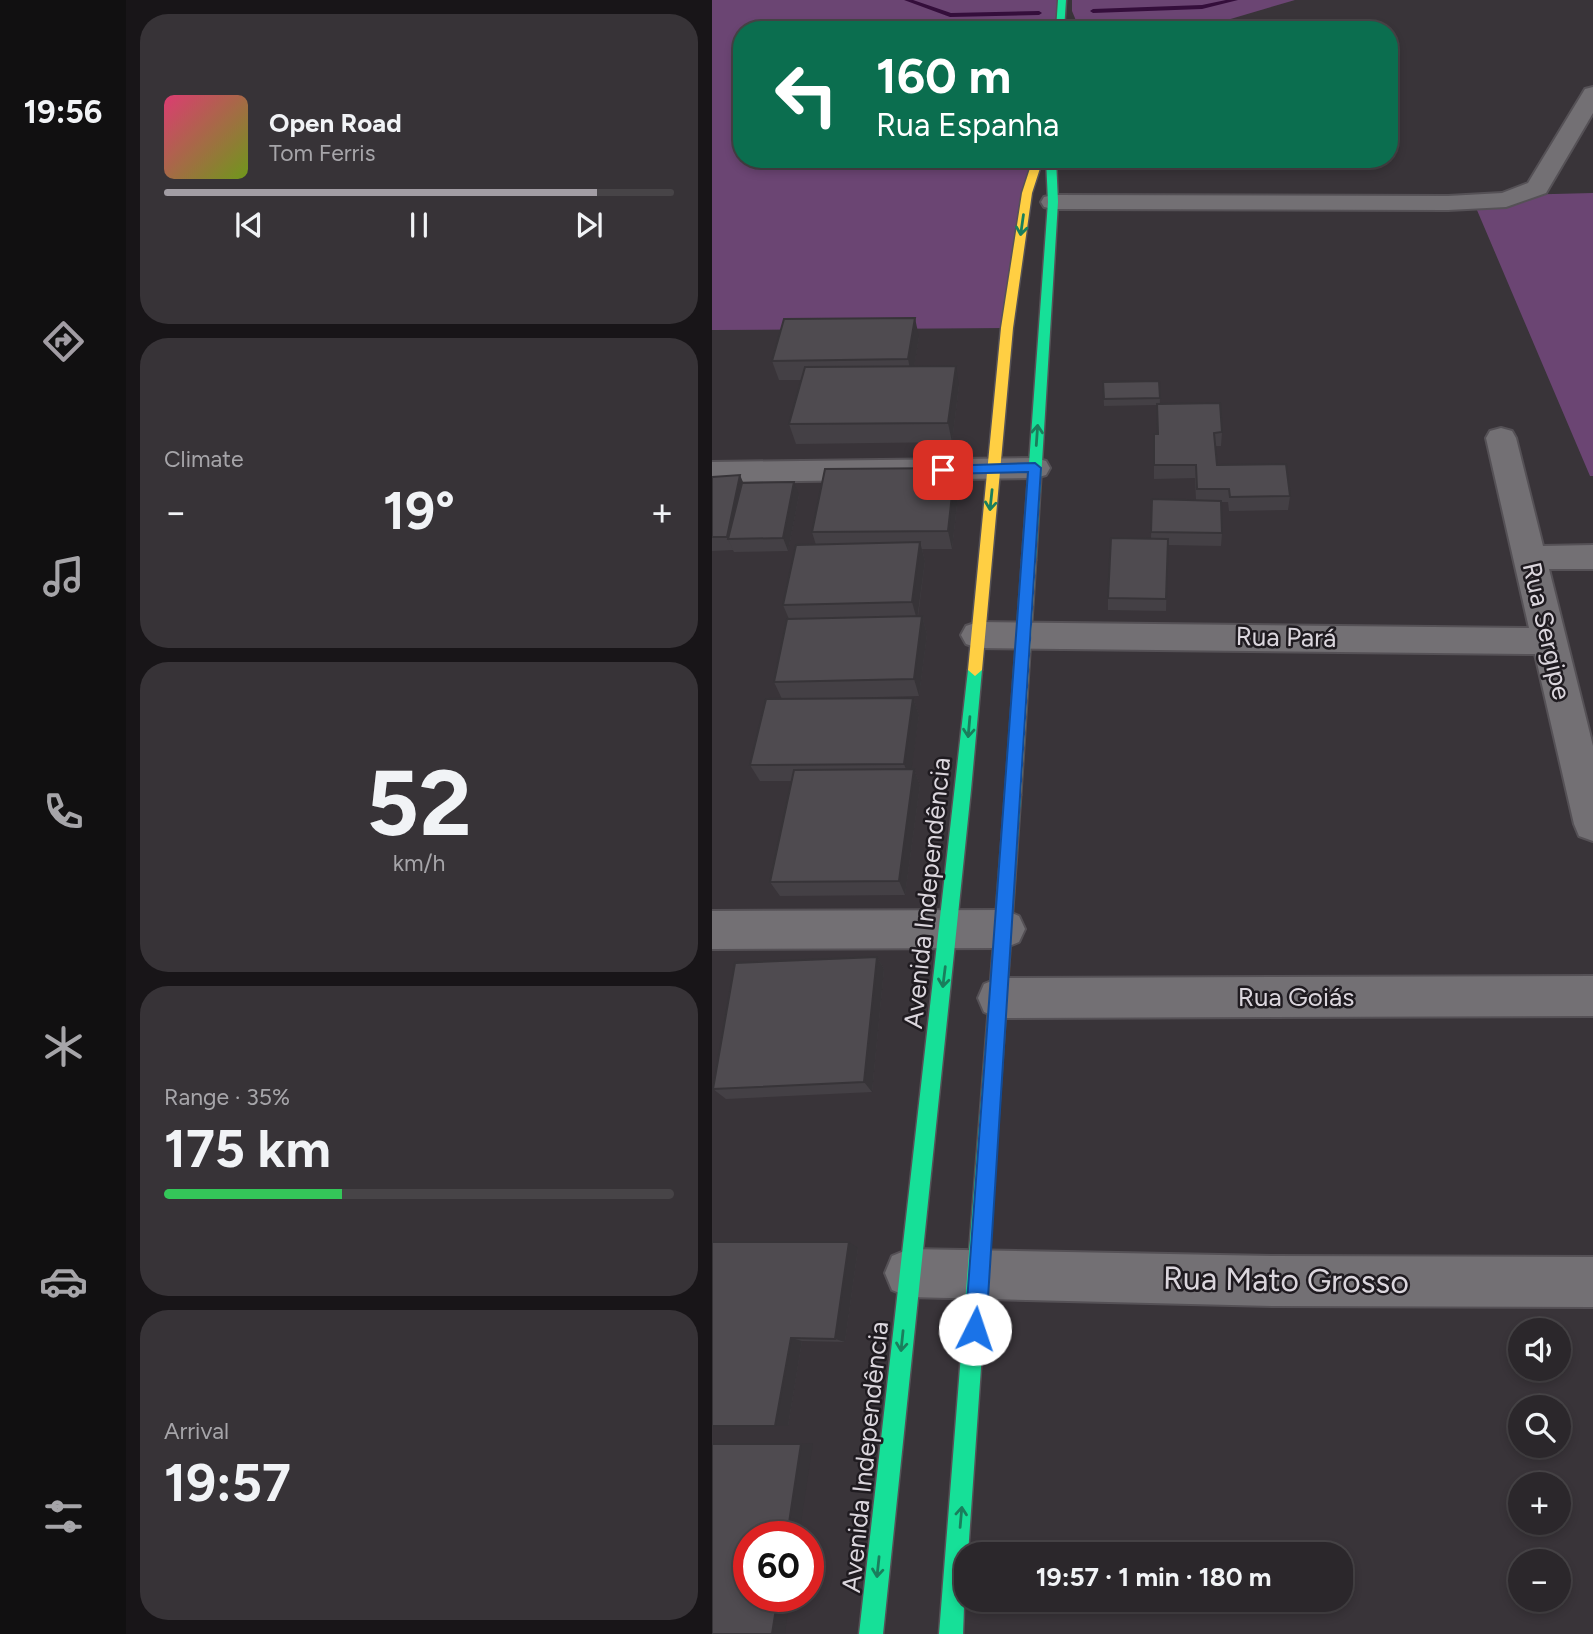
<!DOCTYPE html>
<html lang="en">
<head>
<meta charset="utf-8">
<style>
  body { margin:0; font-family:Figtree,sans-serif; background:#373337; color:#f1f3f6; height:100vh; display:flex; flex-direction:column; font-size:26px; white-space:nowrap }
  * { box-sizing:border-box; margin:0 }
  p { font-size:23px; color:#a6a5a9 }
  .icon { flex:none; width:38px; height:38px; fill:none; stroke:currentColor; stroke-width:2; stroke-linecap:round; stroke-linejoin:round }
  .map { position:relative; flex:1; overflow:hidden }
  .sheet { display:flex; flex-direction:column; gap:14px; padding:14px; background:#181518; width:586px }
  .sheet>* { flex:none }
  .top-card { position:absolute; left:21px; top:21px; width:665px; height:147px; border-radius:28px; box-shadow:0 4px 10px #0003,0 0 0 2px #474447; background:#0b6e4f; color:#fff; overflow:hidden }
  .fabs { position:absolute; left:796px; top:1318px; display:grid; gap:14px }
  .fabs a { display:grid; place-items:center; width:63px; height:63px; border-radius:50%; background:#2b272b; box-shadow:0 4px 10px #0003,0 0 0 2px #474447; font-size:35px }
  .speed { position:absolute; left:21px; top:1521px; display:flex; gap:14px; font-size:35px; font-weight:700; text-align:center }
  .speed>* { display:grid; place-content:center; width:91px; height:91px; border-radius:50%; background:#2b272b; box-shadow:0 4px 10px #0003,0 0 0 2px #474447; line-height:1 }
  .speed .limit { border:10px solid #d22; background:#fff; color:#111 }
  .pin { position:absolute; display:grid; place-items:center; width:60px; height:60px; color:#fff; margin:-30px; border-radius:14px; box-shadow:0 4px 10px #0006 }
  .me { position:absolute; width:77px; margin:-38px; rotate:4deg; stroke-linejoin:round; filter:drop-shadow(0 0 5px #0008) }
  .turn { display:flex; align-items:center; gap:24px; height:147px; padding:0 28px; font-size:32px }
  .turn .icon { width:91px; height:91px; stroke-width:2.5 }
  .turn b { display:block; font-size:49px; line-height:60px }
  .big { font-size:52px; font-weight:700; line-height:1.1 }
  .sheet .tile { flex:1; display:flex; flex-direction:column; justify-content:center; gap:10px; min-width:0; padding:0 24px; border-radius:28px; background:#373337 }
  .sheet .dial { align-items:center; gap:0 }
  .dial b { font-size:91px; line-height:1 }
  .song { display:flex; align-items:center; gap:21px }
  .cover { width:84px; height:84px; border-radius:10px; background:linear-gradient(135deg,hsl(340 70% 55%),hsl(80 70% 35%)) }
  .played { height:7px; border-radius:4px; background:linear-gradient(90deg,#a29da4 85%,#474447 85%) }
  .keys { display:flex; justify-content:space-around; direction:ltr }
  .heat { display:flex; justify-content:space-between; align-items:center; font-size:38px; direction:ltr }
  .charge { height:10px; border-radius:5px; background:linear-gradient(90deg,#34c759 35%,#474447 0) }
  .trip { position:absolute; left:242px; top:1542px; width:399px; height:70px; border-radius:28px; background:#2b272b; box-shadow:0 4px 10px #0003,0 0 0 2px #474447; font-weight:700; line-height:70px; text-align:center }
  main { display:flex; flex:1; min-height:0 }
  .menu { display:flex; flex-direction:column; width:126px; justify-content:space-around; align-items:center; background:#111011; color:#a6a5a9 }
  .menu .icon { width:49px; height:49px }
  .menu .current { color:#a29da4 }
  .menu b { font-size:32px; color:#f1f3f6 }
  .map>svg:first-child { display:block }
  .forest { fill:#6b4573 }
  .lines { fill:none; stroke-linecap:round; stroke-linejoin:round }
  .stream { fill:#340e3b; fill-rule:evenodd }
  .street-casing { stroke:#555156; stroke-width:4 }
  .fast-casing { stroke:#555156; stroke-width:3 }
  .slow-casing { stroke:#555156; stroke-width:3 }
  .street { fill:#737074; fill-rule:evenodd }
  .fast { fill:#16e098; fill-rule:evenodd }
  .slow { fill:#ffcf43; fill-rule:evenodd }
  .wall { fill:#444045 }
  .shaded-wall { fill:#373438 }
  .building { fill:#4f4b50; stroke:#373438; stroke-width:2 }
  .oneway { stroke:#1a7e5c }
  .route { fill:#1a73e8; stroke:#114b97; stroke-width:2 }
  .labels { text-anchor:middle; stroke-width:5; stroke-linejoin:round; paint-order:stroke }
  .street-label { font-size:26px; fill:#dbd6dd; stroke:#1f1b20 }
  .near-street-label { font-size:32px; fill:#dbd6dd; stroke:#1f1b20 }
</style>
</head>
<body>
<main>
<nav class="menu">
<b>19:56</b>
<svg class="icon current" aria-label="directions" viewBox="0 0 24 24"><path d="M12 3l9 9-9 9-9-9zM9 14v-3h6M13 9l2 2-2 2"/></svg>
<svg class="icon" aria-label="music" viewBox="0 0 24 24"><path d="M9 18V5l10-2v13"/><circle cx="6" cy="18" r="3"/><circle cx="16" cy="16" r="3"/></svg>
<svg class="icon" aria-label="phone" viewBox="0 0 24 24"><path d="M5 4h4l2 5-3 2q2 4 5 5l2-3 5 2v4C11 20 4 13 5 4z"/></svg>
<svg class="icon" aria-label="climate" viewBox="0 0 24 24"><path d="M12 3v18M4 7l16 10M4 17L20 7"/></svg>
<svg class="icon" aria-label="car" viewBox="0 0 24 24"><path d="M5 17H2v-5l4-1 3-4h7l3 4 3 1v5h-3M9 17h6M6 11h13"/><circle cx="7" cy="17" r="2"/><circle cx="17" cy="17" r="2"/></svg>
<svg class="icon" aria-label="filters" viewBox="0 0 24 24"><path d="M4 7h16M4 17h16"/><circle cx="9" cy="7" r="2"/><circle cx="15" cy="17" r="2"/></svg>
</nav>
<section class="sheet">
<div class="tile">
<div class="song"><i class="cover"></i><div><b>Open Road</b><p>Tom Ferris</p></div></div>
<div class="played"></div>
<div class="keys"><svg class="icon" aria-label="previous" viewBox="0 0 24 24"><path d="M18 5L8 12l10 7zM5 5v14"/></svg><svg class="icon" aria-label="pause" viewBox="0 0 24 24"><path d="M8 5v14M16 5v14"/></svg><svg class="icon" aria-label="next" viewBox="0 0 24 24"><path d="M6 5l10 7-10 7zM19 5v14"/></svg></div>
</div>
<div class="tile"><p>Climate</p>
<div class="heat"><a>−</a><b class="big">19°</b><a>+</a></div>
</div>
<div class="tile dial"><b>52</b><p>km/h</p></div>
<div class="tile"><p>Range · 35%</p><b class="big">175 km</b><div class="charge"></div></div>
<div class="tile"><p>Arrival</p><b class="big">19:57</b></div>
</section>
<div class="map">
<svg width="881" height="1634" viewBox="0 0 881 1634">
  <rect width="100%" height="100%" fill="#393439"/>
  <path class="forest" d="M0,0H350L348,30H30V159H326L295,328L0,330Z
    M360,0H583L505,23L462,30H368L360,11Z
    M881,193V476H878L759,196Z"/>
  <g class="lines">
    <path class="stream" d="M192,0H201L239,13L327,11L330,13L327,15L238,17Z
      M514,0H526L490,9L381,13L378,11L381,9L490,5Z"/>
    <defs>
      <path id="street" d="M881,87V113L834,193L794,207L736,210L341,209L332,207L329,202L332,197L341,195L736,196L790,193L816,183L870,94L873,89Z
        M789,428L800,431L804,438L831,546L881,545V569H837L881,746V841L867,836L862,824L823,654L266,648L254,644L249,635L254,626L266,622L817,628L774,438L778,431Z
        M323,458L334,461L338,468L334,475L323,478L0,482V462Z
        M292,910L307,916L313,929L307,942L292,948L0,949V911Z
        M881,976V1016L287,1018L272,1012L266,998L272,984L287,978Z
        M197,1249L561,1256L881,1257V1307L561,1306L197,1297L180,1290L173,1273L180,1256Z"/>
      <path id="fast" d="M346,0H354L352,30H344Z
        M334,159H344L346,202L324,560L317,565L310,560L336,202Z
        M263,664L270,670L259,790L171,1634H147L256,670Z
        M301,788L306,790L309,795L256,1554H254L251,1634H227L293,795L296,790Z"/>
      <path id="slow" d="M321,159H331L320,193L301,328L270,670L263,676L256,670L289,328L310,193Z
        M317,555L324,560L309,795L306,800H296L293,795L310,560Z"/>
    </defs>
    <use href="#street" class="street-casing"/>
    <use href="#fast" class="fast-casing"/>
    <use href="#slow" class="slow-casing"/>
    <use href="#street" class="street"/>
    <use href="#fast" class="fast"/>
    <use href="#slow" class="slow"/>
  </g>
  <path class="wall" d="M207,337L202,366L247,385L240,442L84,444L77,424L89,380H67L60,361Z
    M447,381L448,404L510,432L509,446H503L505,465L578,496L576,510L517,511L516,502H509L510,533L509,546L456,545L454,611L396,610V598L439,539L440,499L484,500L483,478L442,479V434H445V405L392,406L391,382Z
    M243,468L247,487L240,549H210L213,561L206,616H210L215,634L207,696L85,699L201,698L207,715L199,769H202L208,785L193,895L68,896L58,882L80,781H48L38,765L70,699L62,682L77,619L71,605L104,545L100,532Z
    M0,477L87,495L76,551L22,552L21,550L0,551Z
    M165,957L172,969L160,1092L14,1099L1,1089Z
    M0,1242L146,1248L133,1342L90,1341L76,1426Z"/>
  <path class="shaded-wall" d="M203,318L207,337L200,379L196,359Z
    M244,366L247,385L240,442L236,423Z
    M243,468L247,487L240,549L236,531Z
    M28,475L34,489L16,539L21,550L15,537Z
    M82,482L87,495L76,551L71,538Z
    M208,542L213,561L205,620L200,602Z
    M210,616L215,634L207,696L202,679Z
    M201,698L207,715L198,780L192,764Z
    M202,769L208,785L193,895L187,881Z
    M165,957L172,969L160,1092L152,1082Z
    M137,1242L146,1248L133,1342L123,1339Z
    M79,1338L90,1341L76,1426H63Z
    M101,1443L87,1536H75L89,1444Z
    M66,1596H78L73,1634H60Z"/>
  <path class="building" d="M203,318L196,359L60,361L72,319Z
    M244,366L236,423L77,424L93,367Z
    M447,381L448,398L392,399L391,382Z
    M508,403L510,432L502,433L505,465L574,464L578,496L518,497L517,489H485L484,465H442V434H446L445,404Z
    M243,468L236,531L100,532L113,469Z
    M28,475L15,537H0V477Z
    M82,482L71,538L16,539L30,483Z
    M440,499L509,501L510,533L439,532Z
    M399,538L456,539L454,599L396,598Z
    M208,542L200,602L71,605L84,545Z
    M210,616L202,679L62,682L75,619Z
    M201,698L192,764L38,765L54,699Z
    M202,769L187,881L58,882L82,770Z
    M165,957L152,1082L1,1089L23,963Z
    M0,1242H137L123,1339L79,1338L63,1426H0Z
    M0,1444H89L75,1536H37V1596H66L60,1634H0Z"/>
  <defs><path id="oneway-shaft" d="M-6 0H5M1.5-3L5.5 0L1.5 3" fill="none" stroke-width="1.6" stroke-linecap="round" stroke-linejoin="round" transform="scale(1.75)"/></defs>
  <g class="oneway">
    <use href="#oneway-shaft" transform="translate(310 225) rotate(98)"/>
    <use href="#oneway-shaft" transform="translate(325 435) rotate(-86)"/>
    <use href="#oneway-shaft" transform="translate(279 500) rotate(96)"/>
    <use href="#oneway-shaft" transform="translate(257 727) rotate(95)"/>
    <use href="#oneway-shaft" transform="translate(232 977) rotate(97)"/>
    <use href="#oneway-shaft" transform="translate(190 1341) rotate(96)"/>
    <use href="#oneway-shaft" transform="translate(249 1517) rotate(-85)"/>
    <use href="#oneway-shaft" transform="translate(166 1567) rotate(96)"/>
  </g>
  <path class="route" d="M323,463L329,468L274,1329L271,1337L263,1340L256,1337L253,1329L316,472L231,474L225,470L231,466Z"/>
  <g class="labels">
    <g class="street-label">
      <text transform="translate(835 631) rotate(77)" y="9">Rua Sergipe</text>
      <text transform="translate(574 637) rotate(1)" y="9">Rua Pará</text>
      <text transform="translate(215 893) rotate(-84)" y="9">Avenida Independência</text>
      <text x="584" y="1006">Rua Goiás</text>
      <text transform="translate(153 1457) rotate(-84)" y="9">Avenida Independência</text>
    </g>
    <g class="near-street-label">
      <text transform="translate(574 1280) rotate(1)" y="11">Rua Mato Grosso</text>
    </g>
  </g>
</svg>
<div class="fabs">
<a><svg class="icon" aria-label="sound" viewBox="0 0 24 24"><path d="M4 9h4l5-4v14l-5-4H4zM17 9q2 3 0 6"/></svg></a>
<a><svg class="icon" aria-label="search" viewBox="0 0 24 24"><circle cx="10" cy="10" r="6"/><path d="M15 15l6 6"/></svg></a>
<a>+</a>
<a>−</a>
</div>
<div class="speed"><div class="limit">60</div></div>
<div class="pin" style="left:231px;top:470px;background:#d93025"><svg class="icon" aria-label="arrive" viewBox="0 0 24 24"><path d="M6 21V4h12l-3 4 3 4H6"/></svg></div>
<svg class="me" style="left:263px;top:1329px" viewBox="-20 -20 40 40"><circle r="19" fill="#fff"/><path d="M0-13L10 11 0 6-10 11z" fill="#1a73e8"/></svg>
<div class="trip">19:57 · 1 min · 180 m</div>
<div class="top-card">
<div class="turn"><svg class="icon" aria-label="left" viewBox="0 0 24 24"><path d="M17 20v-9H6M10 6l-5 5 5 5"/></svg><div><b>160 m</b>Rua Espanha</div></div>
</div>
</div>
</main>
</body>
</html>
